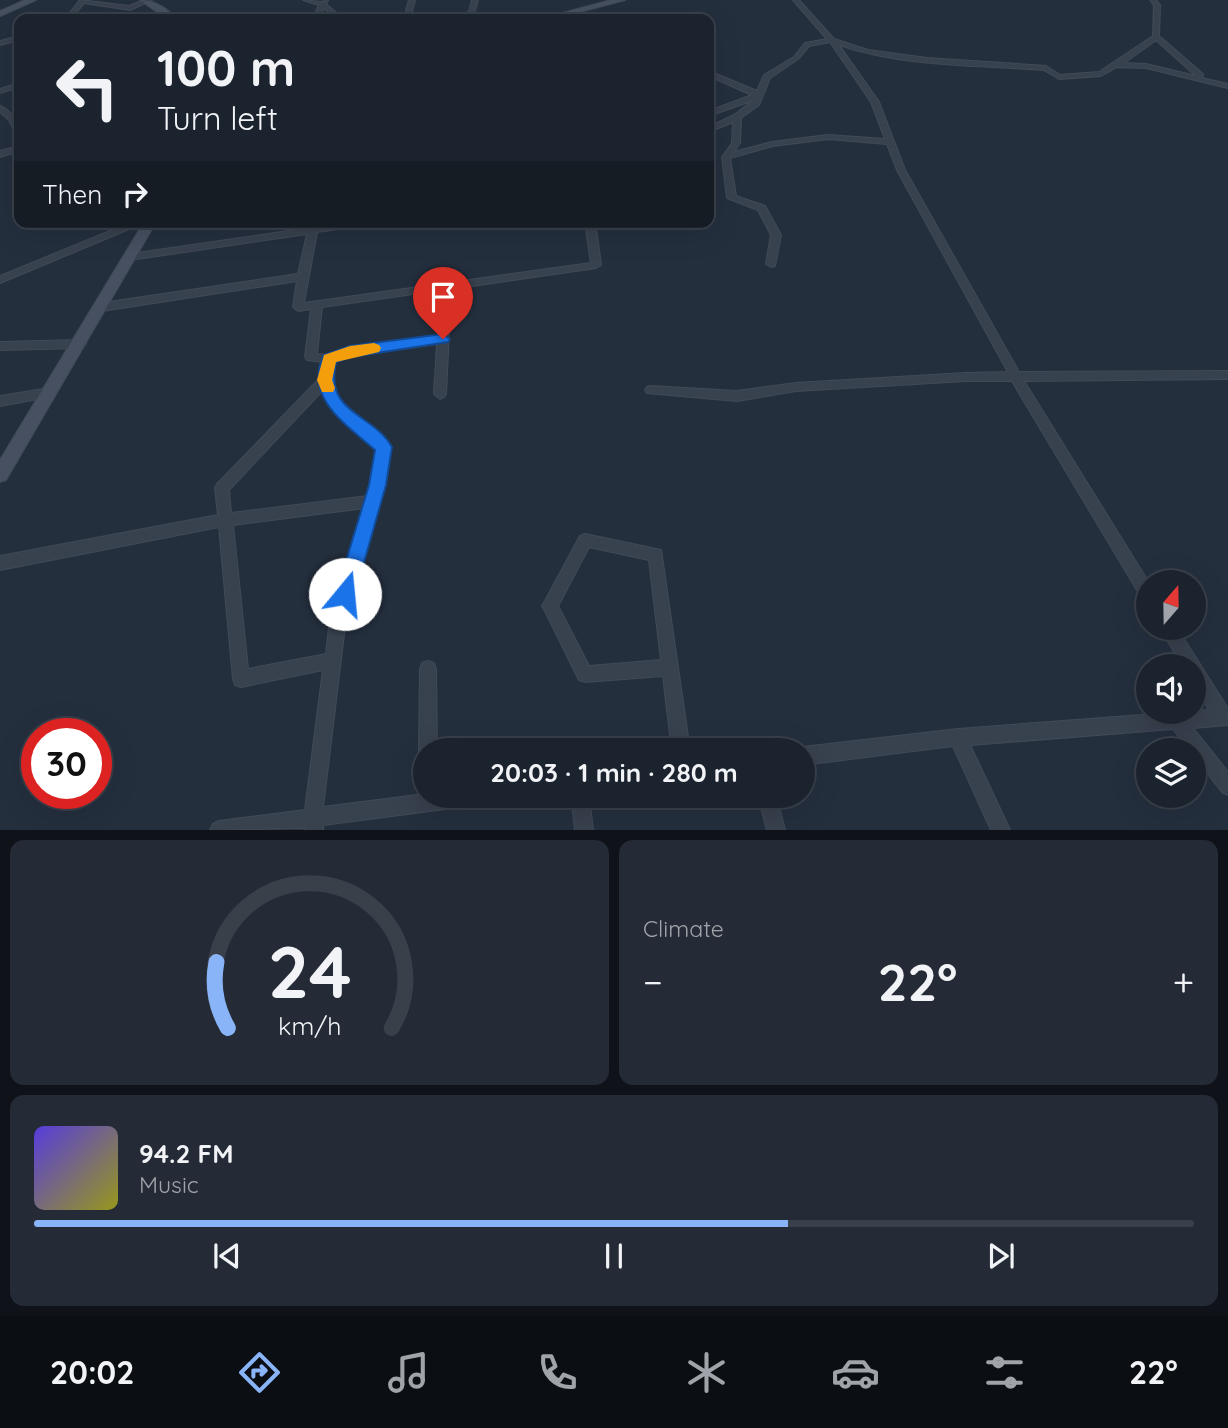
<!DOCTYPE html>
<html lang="en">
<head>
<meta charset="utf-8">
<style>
  body { margin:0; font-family:Quicksand,sans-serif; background:#242b36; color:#f1f3f6; height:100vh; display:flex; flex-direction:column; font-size:26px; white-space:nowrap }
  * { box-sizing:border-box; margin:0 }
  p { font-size:23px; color:#a0a4aa }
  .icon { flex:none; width:38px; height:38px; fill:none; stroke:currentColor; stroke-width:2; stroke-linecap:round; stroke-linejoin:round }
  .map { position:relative; height:830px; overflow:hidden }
  .side { display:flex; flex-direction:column; gap:10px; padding:10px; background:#0f1319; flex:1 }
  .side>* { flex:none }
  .guide { position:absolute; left:14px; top:14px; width:700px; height:214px; border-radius:14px; box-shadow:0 7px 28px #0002,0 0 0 2px #39404a; background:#1b232e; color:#f1f3f6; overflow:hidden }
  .needle { width:46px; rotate:20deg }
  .controls { position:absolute; left:1136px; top:570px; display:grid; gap:14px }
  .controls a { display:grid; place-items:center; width:70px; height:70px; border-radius:50%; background:#1b232e; box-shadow:0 7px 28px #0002,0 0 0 2px #39404a; font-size:35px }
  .speed { position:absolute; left:21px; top:718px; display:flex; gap:14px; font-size:35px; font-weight:700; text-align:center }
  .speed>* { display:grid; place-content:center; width:91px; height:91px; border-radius:50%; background:#1b232e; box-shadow:0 7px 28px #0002,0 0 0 2px #39404a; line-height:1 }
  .speed .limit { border:10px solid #d22; background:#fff; color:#111 }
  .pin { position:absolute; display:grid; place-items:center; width:60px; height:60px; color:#fff; margin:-72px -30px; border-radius:50% 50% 50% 0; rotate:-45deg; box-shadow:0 0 7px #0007 }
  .pin .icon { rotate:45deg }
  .me { position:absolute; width:77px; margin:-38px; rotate:17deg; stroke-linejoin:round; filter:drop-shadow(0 0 5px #0008) }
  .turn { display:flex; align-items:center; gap:24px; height:147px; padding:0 28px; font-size:32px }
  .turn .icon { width:91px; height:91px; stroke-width:2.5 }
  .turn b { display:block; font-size:49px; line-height:60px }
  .then { display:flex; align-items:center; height:66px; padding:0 28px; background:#0003; gap:14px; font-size:26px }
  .big { font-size:52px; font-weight:800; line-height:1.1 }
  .side .card { flex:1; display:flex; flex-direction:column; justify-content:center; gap:10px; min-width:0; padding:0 24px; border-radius:14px; background:#242b36 }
  .side .dial { align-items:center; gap:0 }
  .dial svg { height:182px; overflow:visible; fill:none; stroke:#39404a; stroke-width:7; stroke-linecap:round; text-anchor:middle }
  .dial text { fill:#f1f3f6; stroke:none }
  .song { display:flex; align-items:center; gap:21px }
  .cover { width:84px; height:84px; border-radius:10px; background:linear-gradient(135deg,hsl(250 70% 55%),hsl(60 70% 35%)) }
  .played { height:7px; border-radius:4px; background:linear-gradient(90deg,#8ab4f8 65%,#39404a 65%) }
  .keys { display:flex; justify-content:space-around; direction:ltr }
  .heat { display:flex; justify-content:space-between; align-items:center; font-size:38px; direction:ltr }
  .side .tiles { flex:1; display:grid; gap:10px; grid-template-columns:1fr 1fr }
  .card:last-child { grid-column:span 2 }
  .trip { position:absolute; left:413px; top:738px; width:402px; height:70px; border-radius:35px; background:#1b232e; box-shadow:0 7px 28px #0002,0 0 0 2px #39404a; font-weight:800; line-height:70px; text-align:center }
  .menu { display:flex; height:112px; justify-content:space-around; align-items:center; background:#0b0e12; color:#a0a4aa }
  .menu .icon { width:49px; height:49px }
  .menu .selected { color:#8ab4f8 }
  .menu b { font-size:32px; color:#f1f3f6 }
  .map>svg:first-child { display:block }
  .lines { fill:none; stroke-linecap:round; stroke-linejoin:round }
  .street-casing { stroke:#414a57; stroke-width:2 }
  .secondary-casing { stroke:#414a57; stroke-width:2 }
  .street { fill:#38414e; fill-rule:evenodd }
  .secondary { fill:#465061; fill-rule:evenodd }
  .route { fill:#1a73e8; stroke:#114b97; stroke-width:2 }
  .slow { fill:#f59e0b }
</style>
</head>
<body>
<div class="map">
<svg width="1228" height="830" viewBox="0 0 1228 830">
  <rect width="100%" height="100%" fill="#242f3e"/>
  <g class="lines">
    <defs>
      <path id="street" d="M80,0L129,6L144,0H152L130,10L84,3L71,19H65Z
        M303,0L321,2L328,0L326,4L343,19H336L324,8L319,19H313L319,5Z
        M409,0H415L412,11L415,19H409L406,11Z
        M472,0H478L474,14L452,19H441L469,12Z
        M793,0H799L834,39L868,50L927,58L1046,66L1060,75L1099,72L1153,36L1154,5L1150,0H1156L1160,5L1159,36L1203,74L1202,78L1228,84V88L1146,68L1117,67L1101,76L1059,79L1044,70C976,65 904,67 839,45L879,102L905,170L1019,372L1228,371V379L1024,381L1149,583L1148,602L1143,600L1012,381H966L796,391L737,401L647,393L645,390L647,387L651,386L737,391L796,383L966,373L1008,372L897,170L887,144L828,139L773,146L730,158L736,196L765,206L781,235L775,266L771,267L766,264L771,235L758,210L727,198L722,157L732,143L733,122L709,132V127L734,115L754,100L709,116V111L752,95L709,76V71L757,91L764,75L794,57L805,43L827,39ZM1156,40L1196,76L1146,64L1124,63ZM830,42L871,102L885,139L828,135L772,142L734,152L740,143L741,118L759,105L770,78L798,59L809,46Z
        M567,12H571L586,19H578L567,14Z
        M19,36V40L0,45V41Z
        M19,83V87L0,93V89Z
        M0,106C12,112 19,121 19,134H16L9,120L0,112Z
        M19,146V151L0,157V151Z
        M132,222H146L0,283V276Z
        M311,222H319V226L344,222H369L364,225L317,232L304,303L591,263L585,222H595L601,265L596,268L451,289L446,394L444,397L440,399L434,394L437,344L351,356L335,362L331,380L338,399L390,448L385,486L346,618L323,807L425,794V796H485L482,802L476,805L323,825V830H305V828L210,830L213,824L219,821L305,810L323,670L241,687L235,685L233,679L219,527L0,570V556L218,515L215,488L217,484L320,378L323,362L307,360L305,357L311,309L298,311L293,307L297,281L102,311L97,307L102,303L298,274L307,234L130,260L125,257L130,254L309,228ZM441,290L438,336L350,348L330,355L317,354L322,307ZM323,390L329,405L377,450L368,496L231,513L229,490ZM365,508L330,618L326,654L248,669L233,525Z
        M80,340L86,344L80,348L0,350V342Z
        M50,388L56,393L54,396L0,406V396Z
        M585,534L661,550L690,751H672L663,676L585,682L579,680L545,611L542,606L545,601L580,536ZM589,547L649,560L661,660L589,666L558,606Z
        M1160,628H1177L1228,709V725L1193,728L1228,772V795L1222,792L1194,756V751H1190L1173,729L970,745L1010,830H991L953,746L803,765V751H797L803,747L958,729L1209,710L1194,683V667H1183Z
        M428,661L434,663L436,669L437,751H425V758L422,757L419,751L420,669L422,663Z
        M571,796H589L593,830H575Z
        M758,796H776L785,830H767Z"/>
      <path id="secondary" d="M25,0H36L0,16V11Z
        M140,0C152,0 169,8 175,19H167Z
        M611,0H625L553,19H540Z
        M144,222H156L6,480L0,482V460Z"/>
    </defs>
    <use href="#street" class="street-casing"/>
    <use href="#secondary" class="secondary-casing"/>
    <use href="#street" class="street"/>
    <use href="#secondary" class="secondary"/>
  </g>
  <path class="route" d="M443,334L450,339L448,342L351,357L336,362C324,414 373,413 392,447L386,485L355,594L352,601L345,603L338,601L336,594L369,485L375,450C347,425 303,398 324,355L350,346Z"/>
  <path class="slow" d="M374,343L379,345L381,348L379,352L336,362L332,380L335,388L333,392H322L317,380L324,355L350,346Z"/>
</svg>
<div class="controls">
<a><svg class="needle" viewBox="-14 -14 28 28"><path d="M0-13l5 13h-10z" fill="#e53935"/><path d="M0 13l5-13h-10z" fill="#a0a4aa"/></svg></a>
<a><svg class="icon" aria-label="sound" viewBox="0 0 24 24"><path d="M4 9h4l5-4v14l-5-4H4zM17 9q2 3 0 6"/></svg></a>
<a><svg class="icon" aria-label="layers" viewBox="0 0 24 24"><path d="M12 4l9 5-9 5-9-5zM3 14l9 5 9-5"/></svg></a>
</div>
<div class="speed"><div class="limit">30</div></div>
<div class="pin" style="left:443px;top:339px;background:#d93025"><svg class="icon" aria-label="arrive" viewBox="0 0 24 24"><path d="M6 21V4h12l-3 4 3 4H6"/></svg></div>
<svg class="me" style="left:345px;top:594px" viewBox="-20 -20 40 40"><circle r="19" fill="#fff"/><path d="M0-13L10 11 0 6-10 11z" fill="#1a73e8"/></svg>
<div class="trip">20:03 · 1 min · 280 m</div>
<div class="guide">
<div class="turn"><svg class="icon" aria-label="left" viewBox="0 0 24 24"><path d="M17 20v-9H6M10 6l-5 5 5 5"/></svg><div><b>100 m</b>Turn left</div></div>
<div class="then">Then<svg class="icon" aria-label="right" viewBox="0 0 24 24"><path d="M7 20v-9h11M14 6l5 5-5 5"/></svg></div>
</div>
</div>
<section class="side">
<div class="tiles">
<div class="card dial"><svg viewBox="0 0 100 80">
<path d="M14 69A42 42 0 1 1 86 69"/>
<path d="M14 69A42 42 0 0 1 9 40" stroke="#8ab4f8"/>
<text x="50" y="56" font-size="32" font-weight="700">24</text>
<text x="50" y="72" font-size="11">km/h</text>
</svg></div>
<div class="card"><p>Climate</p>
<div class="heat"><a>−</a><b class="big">22°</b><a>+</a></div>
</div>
<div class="card">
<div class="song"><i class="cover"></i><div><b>94.2 FM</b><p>Music</p></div></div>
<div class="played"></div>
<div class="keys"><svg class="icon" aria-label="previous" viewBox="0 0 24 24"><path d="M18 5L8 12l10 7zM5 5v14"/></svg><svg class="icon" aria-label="pause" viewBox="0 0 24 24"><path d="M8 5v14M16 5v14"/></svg><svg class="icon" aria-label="next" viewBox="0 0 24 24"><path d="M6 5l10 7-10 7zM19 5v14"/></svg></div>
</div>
</div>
</section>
<nav class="menu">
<b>20:02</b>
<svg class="icon selected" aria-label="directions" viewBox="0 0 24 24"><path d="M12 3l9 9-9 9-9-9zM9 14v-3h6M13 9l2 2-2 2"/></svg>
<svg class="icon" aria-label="music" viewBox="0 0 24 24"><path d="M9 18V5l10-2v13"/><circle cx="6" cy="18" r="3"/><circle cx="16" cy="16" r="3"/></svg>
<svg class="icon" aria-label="phone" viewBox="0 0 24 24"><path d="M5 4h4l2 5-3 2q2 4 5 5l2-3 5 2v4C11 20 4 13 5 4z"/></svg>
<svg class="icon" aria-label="climate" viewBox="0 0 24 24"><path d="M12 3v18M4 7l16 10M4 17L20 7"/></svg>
<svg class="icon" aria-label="car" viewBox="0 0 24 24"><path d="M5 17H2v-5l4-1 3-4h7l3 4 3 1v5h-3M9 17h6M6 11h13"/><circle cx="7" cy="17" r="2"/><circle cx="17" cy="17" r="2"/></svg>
<svg class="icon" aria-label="filters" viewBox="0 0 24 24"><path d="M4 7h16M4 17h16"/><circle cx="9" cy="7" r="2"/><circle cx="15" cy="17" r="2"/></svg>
<b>22°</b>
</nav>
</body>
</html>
